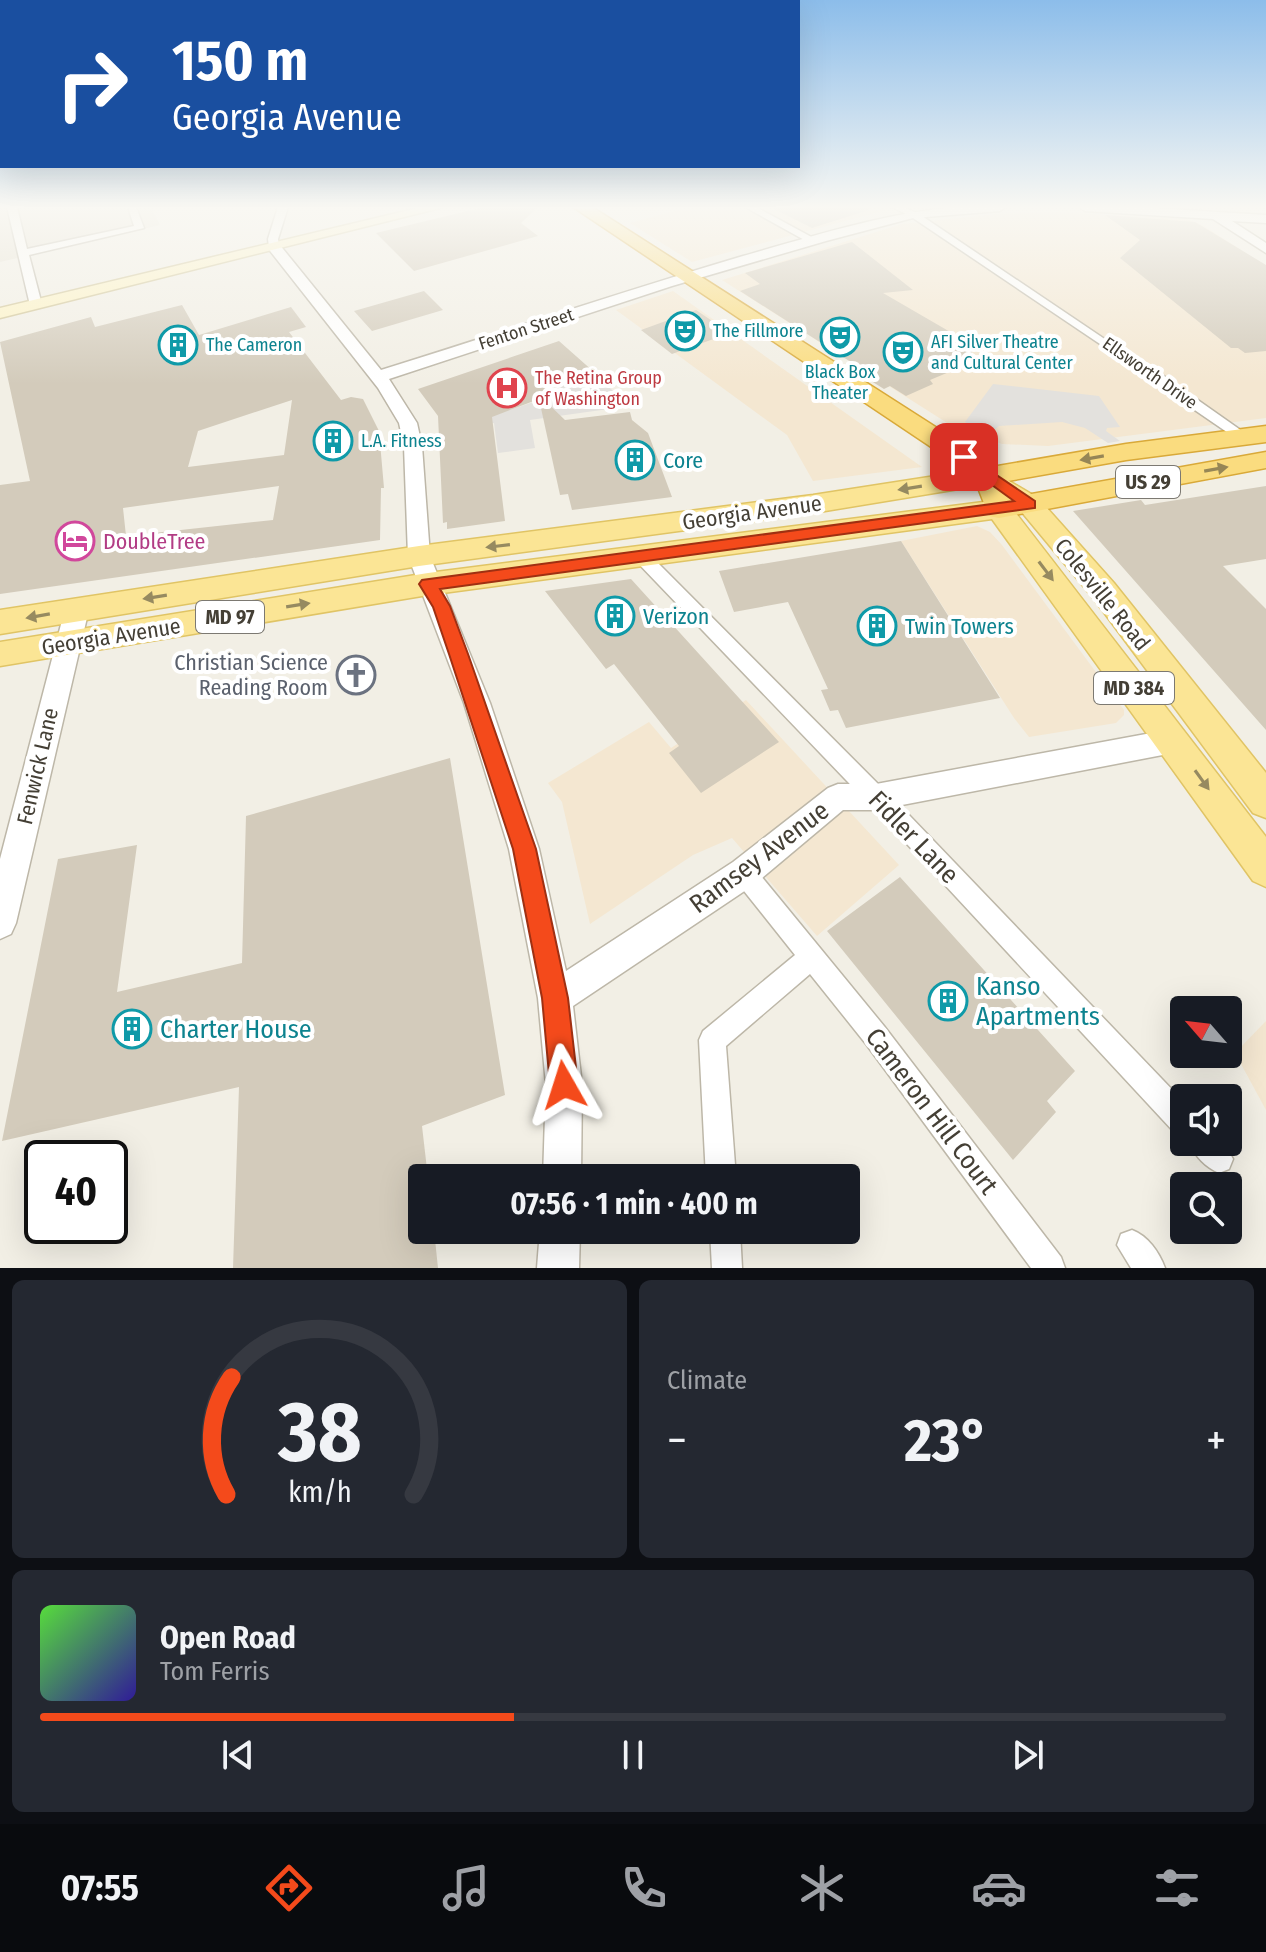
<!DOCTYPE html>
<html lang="en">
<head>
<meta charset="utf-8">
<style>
  body { margin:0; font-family:"Fira Sans Condensed",sans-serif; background:#242831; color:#f1f3f6; height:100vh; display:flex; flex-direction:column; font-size:30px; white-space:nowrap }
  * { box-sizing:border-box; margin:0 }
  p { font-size:26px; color:#9ea1a6 }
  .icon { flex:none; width:44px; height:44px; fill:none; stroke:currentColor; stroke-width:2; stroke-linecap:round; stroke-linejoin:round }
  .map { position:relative; height:1268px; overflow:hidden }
  .details { display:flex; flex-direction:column; gap:12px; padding:12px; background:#0d0f14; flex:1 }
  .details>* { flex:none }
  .top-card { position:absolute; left:0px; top:0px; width:800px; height:168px; box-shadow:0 8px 32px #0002; background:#1a4fa0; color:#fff; overflow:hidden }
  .needle { width:52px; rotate:298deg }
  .tools { position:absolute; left:1170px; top:996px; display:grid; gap:16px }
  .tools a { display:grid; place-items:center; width:72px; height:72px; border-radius:8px; background:#171b24; box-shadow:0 8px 32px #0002; font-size:40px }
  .speed { position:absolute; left:24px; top:1140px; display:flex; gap:16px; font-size:40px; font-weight:700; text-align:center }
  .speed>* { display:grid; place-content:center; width:104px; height:104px; border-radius:50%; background:#171b24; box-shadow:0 8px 32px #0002; line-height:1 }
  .speed .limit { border:4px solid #111; border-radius:12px; background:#fff; color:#111 }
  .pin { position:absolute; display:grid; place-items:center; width:68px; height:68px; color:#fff; margin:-34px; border-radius:16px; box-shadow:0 4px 12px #0006 }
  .me { position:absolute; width:88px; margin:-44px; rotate:354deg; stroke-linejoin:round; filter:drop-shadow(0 0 6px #0008) }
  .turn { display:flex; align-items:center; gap:28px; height:168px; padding:0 40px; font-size:36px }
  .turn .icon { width:104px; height:104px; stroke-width:2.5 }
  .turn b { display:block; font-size:56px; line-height:68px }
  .big { font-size:60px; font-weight:700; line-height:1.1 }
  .details .card { flex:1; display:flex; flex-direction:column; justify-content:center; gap:12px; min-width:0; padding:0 28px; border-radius:12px; background:#242831 }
  .details .dial { align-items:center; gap:0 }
  .dial svg { height:208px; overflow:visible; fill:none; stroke:#363941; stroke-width:7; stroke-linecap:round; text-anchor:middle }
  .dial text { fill:#f1f3f6; stroke:none }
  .song { display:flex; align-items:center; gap:24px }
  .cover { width:96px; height:96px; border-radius:12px; background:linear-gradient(135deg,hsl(110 70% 55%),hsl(250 70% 35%)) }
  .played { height:8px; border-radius:4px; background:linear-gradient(90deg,#f44a1b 40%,#363941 40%) }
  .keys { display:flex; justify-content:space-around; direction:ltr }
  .heat { display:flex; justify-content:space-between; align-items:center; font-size:44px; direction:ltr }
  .details .tiles { flex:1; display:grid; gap:12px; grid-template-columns:1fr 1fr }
  .card:last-child { grid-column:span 2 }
  .trip { position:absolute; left:408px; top:1164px; width:452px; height:80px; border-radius:8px; background:#171b24; box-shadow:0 8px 32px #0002; font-weight:700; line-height:80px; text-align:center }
  .tabs { display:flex; height:128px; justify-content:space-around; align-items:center; background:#090b0e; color:#9ea1a6 }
  .tabs .icon { width:56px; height:56px }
  .tabs .on { color:#f44a1b }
  .tabs b { font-size:36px; color:#f1f3f6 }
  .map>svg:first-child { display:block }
  .residential { fill:#e6e1d3 }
  .commercial { fill:#f4e7d1 }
  .parking { fill:#e3e1dd }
  .building { fill:#d3cbbb; fill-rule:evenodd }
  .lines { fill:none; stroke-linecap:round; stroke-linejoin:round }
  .pedestrian-casing { stroke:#bdb7a8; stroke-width:3 }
  .minor-casing { stroke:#bdb7a8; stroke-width:3 }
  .tertiary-casing { stroke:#bdb7a8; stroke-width:3 }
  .secondary-casing { stroke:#d1c596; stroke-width:3 }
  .primary-casing { stroke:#e0c465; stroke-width:3 }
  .trunk-casing { stroke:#d9a939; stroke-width:3 }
  .pedestrian { fill:#fff; fill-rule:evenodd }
  .minor { fill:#fff; fill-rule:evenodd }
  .tertiary { fill:#fff; fill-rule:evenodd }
  .secondary { fill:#fdf3c4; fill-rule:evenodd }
  .primary { fill:#fbe595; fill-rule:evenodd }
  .trunk { fill:#fadc7f; fill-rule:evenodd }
  .oneway { fill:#968656 }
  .oneway2 { fill:#968a60 }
  .route { fill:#f44a1b; stroke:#9f3012; stroke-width:2 }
  .labels { text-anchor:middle; stroke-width:8; stroke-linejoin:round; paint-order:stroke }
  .far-street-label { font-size:18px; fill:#443f35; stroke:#fff }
  .far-culture-label { font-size:18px; fill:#0d838f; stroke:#fff; text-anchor:start }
  .far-health-label { font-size:18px; fill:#be3a42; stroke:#fff; text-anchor:start }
  .shield { fill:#fff; stroke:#7c7972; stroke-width:2 }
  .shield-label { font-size:20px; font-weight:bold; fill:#443f35 }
  .culture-label { font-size:22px; fill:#0d838f; stroke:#fff; text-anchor:start }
  .street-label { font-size:22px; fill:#443f35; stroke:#fff }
  .hotel-label { font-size:22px; fill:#b23c85; stroke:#fff; text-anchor:start }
  .worship-label { font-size:22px; fill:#5b616d; stroke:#fff; text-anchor:end }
  .near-street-label { font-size:26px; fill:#443f35; stroke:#fff }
  .near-culture-label { font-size:26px; fill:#0d838f; stroke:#fff; text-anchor:start }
</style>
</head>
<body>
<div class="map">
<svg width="1266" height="1268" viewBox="0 0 1266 1268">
  <rect width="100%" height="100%" fill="#f2efe5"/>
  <path class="residential" d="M0,207H151L160,225L0,262Z"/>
  <path class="commercial" d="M689,207H879L886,210L692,262L630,223Z
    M1051,212L1186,219L1202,225L1266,266V418L1048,446L1002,444L952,426L722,280L902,224L997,214Z
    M673,291L922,467L813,481L787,435L616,310Z
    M977,526L990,532L1002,545L1124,710V715L1116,723L1029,737L1014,718L901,541Z
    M746,700L899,865L817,936L732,838L693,855L590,924L562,802L548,783L649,722L671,748Z
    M1266,1021V1110L1235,1053Z"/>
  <path class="parking" d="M593,373L630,406L530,420L535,448L498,453L494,423L480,425L506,406L510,410L545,398L541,393Z
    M993,384L1099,396L1120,427L1107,428L1106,431L1120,441L1108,443L1085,428L1062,422L999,426L986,437L974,433L976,428L965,422Z"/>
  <path class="building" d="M484,207H538L521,223L538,236L414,271L376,233Z
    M770,207H868L869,210L812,228Z
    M1105,215L1195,222L1266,265V351L1245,353L1238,348H1231L1120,258L1140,240Z
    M852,242L913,290L883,293L971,344L973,362L930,380L933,384L906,396L890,386L884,389L868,379V373L740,291L760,284L745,273Z
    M424,291L443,310L372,331L354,311Z
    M182,305L199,335L291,307L306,327L289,332L341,400L351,397L363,399L379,431L384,488H381L380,540L0,594V485L30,481L0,342L91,317L95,327ZM292,400L284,455L188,467L198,431ZM279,486L273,520L126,536L123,508Z
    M696,310L730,333L672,354L641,330Z
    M559,341L594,372L537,393L565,420L630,412L632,420L648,433L672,497L572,510L568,494L560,495L539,399L492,417L505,521L447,529V522L443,523L438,416L418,389Z
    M1266,486V559L1223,566L1266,609V730L1073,511L1141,500L1145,505Z
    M901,541L1000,698L846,728L838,710L830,711L821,690L828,689L788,602L734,612L719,571Z
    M631,579L779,742L701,793L669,753L679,746L614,664L606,669L545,591Z
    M450,758L505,1095L422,1126L428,1178H422V1230H434L438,1268H233L239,1087L2,1141L58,859L137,845L117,992L242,963L246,816Z
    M900,877L1075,1071L1047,1101L1056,1112L1013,1160L827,931Z"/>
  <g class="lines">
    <defs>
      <path id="pedestrian" d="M910,212H916L1158,375L1149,377L910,216Z"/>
      <path id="minor" d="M7,207H17L27,249L134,226L128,207H136L144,228L29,255L42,305L36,308L30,305Z
        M278,207H288L278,239L279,247L274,250L269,247L268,239Z
        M745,207H756L817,240L808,242Z
        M892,207H904L918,214L910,216Z
        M1148,372H1158L1249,436L1242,440L1237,439L1148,378Z
        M641,550L647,552L909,815L1184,1102V1136L1174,1132L893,829L635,560L633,556L635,552Z
        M744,862L752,865L884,1026L1061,1257L1065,1268H1031L866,1044L810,974L726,1046L736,1178H706L699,1040L703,1031L795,955L736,881L733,873L736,865Z
        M1189,1142H1223L1233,1159L1229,1169L1219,1173C1205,1167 1195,1156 1189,1142Z
        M710,1230H740L742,1268H712Z
        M1132,1230C1148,1236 1159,1252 1165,1268H1131L1117,1245L1121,1234Z"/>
      <path id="tertiary" d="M957,207H1006L1000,211L913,218L826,241L672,286L389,379L417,423L422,446L430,556L490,703L539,849L566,971L733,862L828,788L838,784H876L1173,729L1183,733L1186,741L1183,749L1173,753L876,810H843L755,884L573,1006L582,1085L581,1178H543L546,1085L538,998L509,849L464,703L408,556L404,446L399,423L378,388L267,247L279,244L381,370C502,332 622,292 743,256C814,236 884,213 957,207Z
        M1079,207H1137L1266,215V223L1232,221L1266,243V253L1213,219L1085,211Z
        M77,600L85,603L89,609L16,923L11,934L0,939V859L65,609L69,603Z
        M540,1230H580L579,1268H537Z"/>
      <path id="secondary" d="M422,207H444L0,318V308Z"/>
      <path id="primary" d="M987,468L1038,498L1114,583L1266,773V818L1253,813L1094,599L1020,510L983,485L813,513L419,566L0,634V610L419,546L813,495Z
        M999,500L1008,503L1266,837V887L1253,881L992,519L428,595L0,666V642L428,573Z"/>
      <path id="trunk" d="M573,207H592L973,451L992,467L1126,444L1266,426V442L1126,460L1002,482L1009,498L1266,452V468L999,518L989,516L975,480L955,463Z"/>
    </defs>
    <use href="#pedestrian" class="pedestrian-casing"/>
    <use href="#minor" class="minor-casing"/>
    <use href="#tertiary" class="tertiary-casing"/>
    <use href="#secondary" class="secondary-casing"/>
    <use href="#primary" class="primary-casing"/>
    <use href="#trunk" class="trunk-casing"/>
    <use href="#pedestrian" class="pedestrian"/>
    <use href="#minor" class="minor"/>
    <use href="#tertiary" class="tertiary"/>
    <use href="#secondary" class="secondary"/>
    <use href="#primary" class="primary"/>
    <use href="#trunk" class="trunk"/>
  </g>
  <defs><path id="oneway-solid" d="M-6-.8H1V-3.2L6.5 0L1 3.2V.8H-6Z" transform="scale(2)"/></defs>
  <g class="oneway">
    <use href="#oneway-solid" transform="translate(1092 458) rotate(170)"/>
    <use href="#oneway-solid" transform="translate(1216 469) rotate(-10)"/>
  </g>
  <g class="oneway2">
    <use href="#oneway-solid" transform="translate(910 488) rotate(171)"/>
    <use href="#oneway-solid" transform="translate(498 546) rotate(173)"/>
    <use href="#oneway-solid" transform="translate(1046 571) rotate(53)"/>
    <use href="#oneway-solid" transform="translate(155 597) rotate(171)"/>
    <use href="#oneway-solid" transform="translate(298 605) rotate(-9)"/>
    <use href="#oneway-solid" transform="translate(38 616) rotate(170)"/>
    <use href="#oneway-solid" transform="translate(1202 780) rotate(54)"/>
  </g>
  <linearGradient id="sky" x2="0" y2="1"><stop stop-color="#8cbdea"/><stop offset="0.54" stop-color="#f9f8f3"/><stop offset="1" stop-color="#f9f8f3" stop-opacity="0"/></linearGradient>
  <rect width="1266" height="384" fill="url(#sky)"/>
  <path class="route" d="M964,453L1035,501V508L440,589L450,606L468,654L536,849L568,998L578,1085L574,1094L564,1098L554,1094L550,1085L542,998L513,849L449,654L433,607L419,584L422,580L1014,501L959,461L957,457Z"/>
  <defs>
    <symbol id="theatre-ring" viewBox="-11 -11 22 22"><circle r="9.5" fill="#fff" stroke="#0f9aa8" stroke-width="1.5"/><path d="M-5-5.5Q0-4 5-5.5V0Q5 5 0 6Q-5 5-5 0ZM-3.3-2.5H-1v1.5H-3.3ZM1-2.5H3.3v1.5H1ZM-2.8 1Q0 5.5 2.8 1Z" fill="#0f9aa8"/></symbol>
    <symbol id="building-ring" viewBox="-11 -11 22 22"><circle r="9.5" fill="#fff" stroke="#0f9aa8" stroke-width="1.5"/><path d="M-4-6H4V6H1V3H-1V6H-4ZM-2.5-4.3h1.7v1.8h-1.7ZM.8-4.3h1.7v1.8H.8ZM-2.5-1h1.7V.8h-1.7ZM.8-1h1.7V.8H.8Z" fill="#0f9aa8"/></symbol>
    <symbol id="hospital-ring" viewBox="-11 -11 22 22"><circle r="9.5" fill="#fff" stroke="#e0444e" stroke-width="1.5"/><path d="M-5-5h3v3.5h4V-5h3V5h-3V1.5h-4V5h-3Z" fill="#e0444e"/></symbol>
    <symbol id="hotel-ring" viewBox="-11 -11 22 22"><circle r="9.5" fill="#fff" stroke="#d1479c" stroke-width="1.5"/><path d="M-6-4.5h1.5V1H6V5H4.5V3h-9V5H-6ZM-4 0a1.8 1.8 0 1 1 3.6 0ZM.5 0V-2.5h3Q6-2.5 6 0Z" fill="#d1479c"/></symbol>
    <symbol id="church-ring" viewBox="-11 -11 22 22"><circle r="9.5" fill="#fff" stroke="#6b7280" stroke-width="1.5"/><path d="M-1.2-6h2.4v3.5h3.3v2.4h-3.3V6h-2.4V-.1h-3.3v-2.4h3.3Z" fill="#6b7280"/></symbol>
  </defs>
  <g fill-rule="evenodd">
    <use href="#theatre-ring" x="663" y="309" width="44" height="44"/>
    <use href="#theatre-ring" x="818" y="315" width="44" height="44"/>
    <use href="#building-ring" x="156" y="323" width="44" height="44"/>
    <use href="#theatre-ring" x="881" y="330" width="44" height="44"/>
    <use href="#hospital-ring" x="485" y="366" width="44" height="44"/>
    <use href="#building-ring" x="311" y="419" width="44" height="44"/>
    <use href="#building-ring" x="613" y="438" width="44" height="44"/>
    <use href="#hotel-ring" x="53" y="519" width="44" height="44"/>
    <use href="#building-ring" x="593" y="594" width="44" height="44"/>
    <use href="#building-ring" x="855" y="604" width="44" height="44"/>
    <use href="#church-ring" x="334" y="653" width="44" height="44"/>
    <use href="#building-ring" x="926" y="979" width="44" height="44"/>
    <use href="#building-ring" x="110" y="1007" width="44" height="44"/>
  </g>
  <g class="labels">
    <g class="far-street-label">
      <text transform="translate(526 329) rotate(-18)" y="6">Fenton Street</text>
      <text transform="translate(1150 373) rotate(35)" y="6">Ellsworth Drive</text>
    </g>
    <g class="far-culture-label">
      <text x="713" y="337">The Fillmore</text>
      <text x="931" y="348">AFI Silver Theatre<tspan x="931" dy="21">and Cultural Center</tspan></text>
      <text x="206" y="351">The Cameron</text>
      <text x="840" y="378" text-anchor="middle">Black Box<tspan x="840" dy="21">Theater</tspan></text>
      <text x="361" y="447">L.A. Fitness</text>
    </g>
    <g class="far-health-label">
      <text x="535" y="384">The Retina Group<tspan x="535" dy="21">of Washington</tspan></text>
    </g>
    <g class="shield">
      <rect x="1116" y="466" width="64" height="32" rx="6"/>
      <rect x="196" y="601" width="68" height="32" rx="6"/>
      <rect x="1094" y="672" width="80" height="32" rx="6"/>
    </g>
    <g class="shield-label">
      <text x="1148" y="489">US 29</text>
      <text x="230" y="624">MD 97</text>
      <text x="1134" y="695">MD 384</text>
    </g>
    <g class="culture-label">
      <text x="663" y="468">Core</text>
      <text x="643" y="624">Verizon</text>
      <text x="905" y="634">Twin Towers</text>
    </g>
    <g class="street-label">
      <text transform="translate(752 512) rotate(-8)" y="8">Georgia Avenue</text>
      <text transform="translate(1103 594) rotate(51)" y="8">Colesville Road</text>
      <text transform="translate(111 636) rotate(-9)" y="8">Georgia Avenue</text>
      <text transform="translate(37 766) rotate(-77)" y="8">Fenwick Lane</text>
    </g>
    <g class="hotel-label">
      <text x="103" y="549">DoubleTree</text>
    </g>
    <g class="worship-label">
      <text x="328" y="670">Christian Science<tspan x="328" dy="25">Reading Room</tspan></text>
    </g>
    <g class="near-street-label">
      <text transform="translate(914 837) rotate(46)" y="9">Fidler Lane</text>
      <text transform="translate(759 857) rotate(-37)" y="9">Ramsey Avenue</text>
      <text transform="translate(932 1111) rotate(53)" y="9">Cameron Hill Court</text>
    </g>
    <g class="near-culture-label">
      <text x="976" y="995">Kanso<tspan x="976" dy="30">Apartments</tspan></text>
      <text x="160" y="1038">Charter House</text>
    </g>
  </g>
</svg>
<div class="tools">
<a><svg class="needle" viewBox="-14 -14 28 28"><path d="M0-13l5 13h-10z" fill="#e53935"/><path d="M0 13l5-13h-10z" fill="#9ea1a6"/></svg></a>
<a><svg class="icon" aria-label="sound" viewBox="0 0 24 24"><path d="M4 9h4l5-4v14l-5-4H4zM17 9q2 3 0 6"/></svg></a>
<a><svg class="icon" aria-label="search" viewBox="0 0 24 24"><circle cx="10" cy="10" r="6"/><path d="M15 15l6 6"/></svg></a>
</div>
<div class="speed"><div class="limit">40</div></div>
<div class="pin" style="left:964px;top:457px;background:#d93025"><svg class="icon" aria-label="arrive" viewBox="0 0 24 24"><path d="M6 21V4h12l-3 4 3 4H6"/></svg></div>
<svg class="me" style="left:564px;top:1085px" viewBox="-20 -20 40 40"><path d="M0-17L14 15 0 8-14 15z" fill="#f44a1b" stroke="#fff" stroke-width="4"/></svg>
<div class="trip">07:56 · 1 min · 400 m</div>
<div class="top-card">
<div class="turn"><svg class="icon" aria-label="right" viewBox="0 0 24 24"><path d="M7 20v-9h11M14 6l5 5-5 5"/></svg><div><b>150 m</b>Georgia Avenue</div></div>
</div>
</div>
<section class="details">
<div class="tiles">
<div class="card dial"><svg viewBox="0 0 100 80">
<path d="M14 69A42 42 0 1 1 86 69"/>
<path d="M14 69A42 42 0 0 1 16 24" stroke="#f44a1b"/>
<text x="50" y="56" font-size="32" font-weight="700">38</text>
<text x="50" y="72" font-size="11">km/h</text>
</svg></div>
<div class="card"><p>Climate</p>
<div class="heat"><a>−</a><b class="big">23°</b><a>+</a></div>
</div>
<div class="card">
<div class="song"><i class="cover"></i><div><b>Open Road</b><p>Tom Ferris</p></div></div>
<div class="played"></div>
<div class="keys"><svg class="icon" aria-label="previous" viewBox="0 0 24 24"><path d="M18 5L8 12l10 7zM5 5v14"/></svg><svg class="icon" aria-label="pause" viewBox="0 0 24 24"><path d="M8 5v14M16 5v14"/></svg><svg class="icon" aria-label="next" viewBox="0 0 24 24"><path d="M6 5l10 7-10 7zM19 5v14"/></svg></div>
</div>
</div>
</section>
<nav class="tabs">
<b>07:55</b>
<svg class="icon on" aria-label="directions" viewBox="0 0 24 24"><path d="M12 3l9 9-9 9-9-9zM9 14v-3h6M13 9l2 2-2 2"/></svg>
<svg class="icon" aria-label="music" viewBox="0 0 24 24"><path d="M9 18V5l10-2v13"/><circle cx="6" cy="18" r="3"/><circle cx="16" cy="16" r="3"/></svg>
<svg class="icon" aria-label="phone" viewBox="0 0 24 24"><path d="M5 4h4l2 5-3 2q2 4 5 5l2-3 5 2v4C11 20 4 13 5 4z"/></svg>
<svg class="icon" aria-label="climate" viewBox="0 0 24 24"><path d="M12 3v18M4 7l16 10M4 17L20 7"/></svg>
<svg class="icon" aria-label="car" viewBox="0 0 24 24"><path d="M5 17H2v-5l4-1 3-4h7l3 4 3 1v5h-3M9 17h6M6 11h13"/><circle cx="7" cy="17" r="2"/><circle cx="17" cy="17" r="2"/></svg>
<svg class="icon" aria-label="filters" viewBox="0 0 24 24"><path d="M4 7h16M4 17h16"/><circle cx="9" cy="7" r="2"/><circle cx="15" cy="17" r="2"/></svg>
</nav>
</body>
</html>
